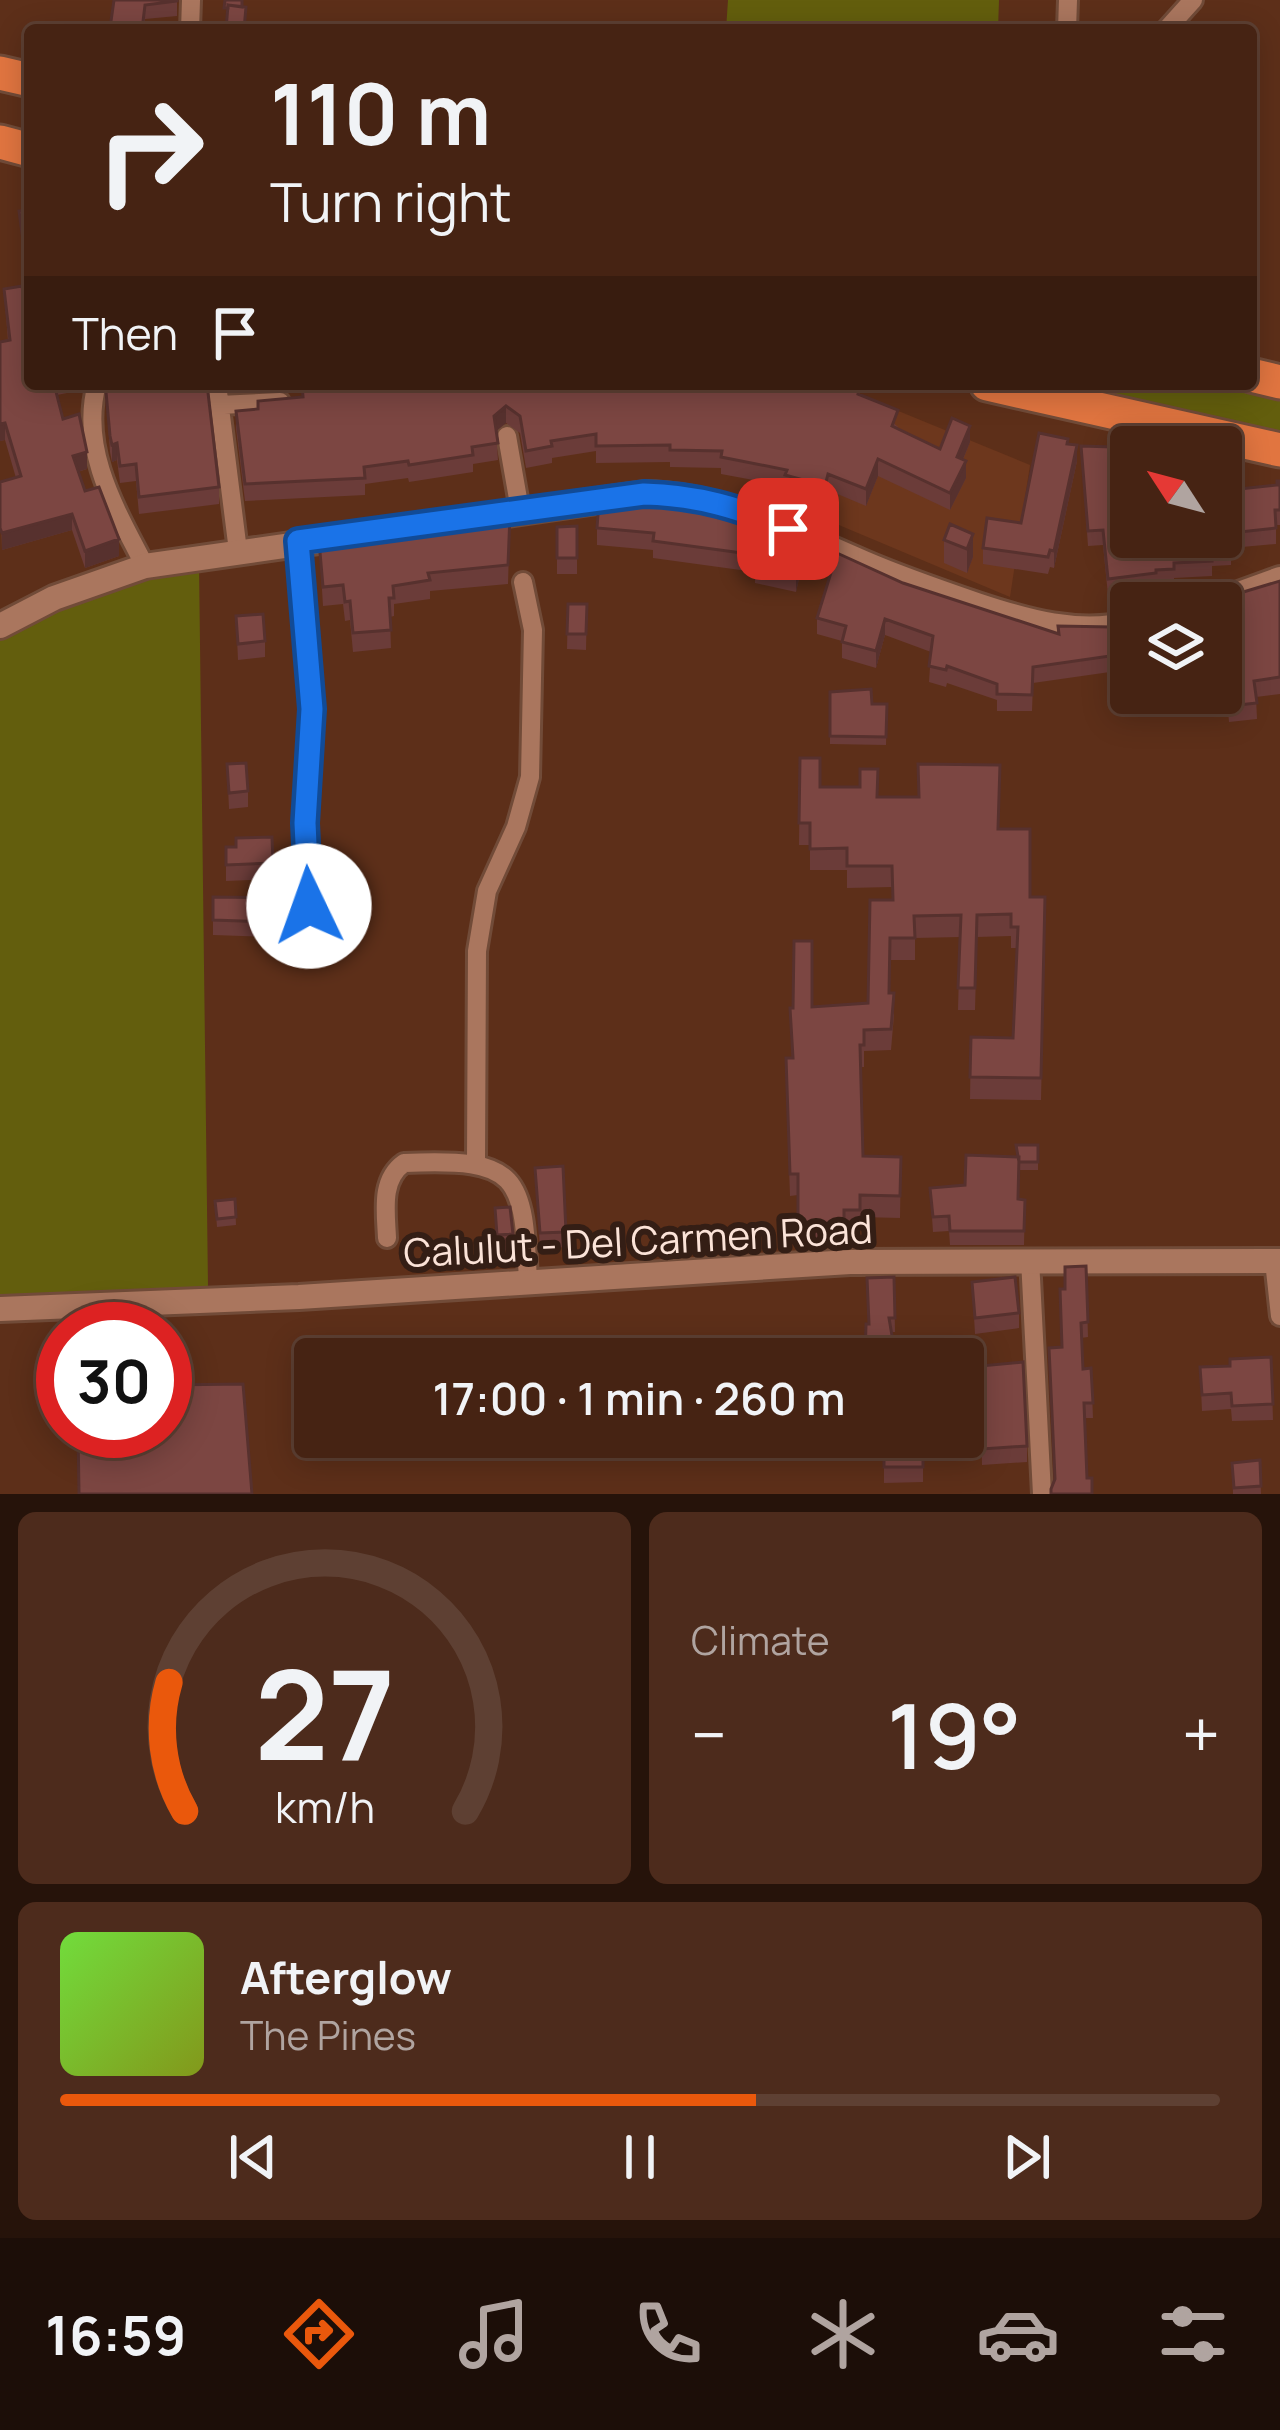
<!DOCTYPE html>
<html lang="en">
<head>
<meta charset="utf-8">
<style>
  body { margin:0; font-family:Manrope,sans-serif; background:#4d2b1c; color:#f1f3f6; height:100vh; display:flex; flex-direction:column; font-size:45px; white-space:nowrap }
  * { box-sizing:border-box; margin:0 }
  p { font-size:39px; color:#b0a4a0 }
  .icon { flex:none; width:66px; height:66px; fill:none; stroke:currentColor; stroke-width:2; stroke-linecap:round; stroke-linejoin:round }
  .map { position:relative; height:1494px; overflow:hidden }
  .sheet { display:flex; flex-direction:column; gap:18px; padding:18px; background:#26130a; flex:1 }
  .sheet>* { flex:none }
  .hud { position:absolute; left:24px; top:24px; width:1233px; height:366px; border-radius:12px; box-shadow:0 6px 30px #0003,0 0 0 3px #5e4033; background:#462313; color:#f1f3f6; overflow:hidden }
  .needle { width:78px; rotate:306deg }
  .buttons { position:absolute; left:1110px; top:426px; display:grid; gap:24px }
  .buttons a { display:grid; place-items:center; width:132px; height:132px; border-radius:12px; background:#462313; box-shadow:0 6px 30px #0003,0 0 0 3px #5e4033; font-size:60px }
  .speed { position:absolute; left:36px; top:1302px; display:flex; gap:24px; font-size:60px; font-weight:700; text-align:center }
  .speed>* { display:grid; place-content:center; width:156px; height:156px; border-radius:50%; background:#462313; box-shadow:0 6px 30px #0003,0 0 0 3px #5e4033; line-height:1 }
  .speed .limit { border:18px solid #d22; background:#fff; color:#111 }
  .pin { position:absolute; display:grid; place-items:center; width:102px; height:102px; color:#fff; margin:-51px; border-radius:24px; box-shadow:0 6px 18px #0006 }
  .me { position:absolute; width:132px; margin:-66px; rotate:357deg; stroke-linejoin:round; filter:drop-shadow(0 0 9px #0008) }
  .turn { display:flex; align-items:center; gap:42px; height:252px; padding:0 48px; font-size:54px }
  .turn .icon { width:156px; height:156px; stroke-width:2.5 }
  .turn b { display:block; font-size:84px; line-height:102px }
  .then { display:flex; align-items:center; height:114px; padding:0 48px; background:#0003; gap:24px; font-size:45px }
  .big { font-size:90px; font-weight:600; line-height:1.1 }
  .sheet .card { flex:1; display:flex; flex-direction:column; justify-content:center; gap:18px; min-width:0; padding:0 42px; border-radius:18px; background:#4d2b1c }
  .sheet .dial { align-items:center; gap:0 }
  .dial svg { height:312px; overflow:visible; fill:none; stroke:#5e4033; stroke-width:7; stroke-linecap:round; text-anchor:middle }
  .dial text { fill:#f1f3f6; stroke:none }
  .song { display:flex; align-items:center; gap:36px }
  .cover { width:144px; height:144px; border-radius:18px; background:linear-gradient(135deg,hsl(100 70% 55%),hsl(70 70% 35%)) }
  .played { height:12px; border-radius:6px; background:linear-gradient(90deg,#ea580c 60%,#5e4033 60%) }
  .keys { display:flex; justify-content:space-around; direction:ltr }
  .heat { display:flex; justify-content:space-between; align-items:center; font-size:66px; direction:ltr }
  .sheet .tiles { flex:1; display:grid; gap:18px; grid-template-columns:1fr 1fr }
  .card:last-child { grid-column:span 2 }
  .trip { position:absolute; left:294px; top:1338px; width:690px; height:120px; border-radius:12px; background:#462313; box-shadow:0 6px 30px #0003,0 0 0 3px #5e4033; font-weight:600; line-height:120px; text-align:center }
  .tabs { display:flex; height:192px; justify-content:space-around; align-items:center; background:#1c0e08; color:#b0a4a0 }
  .tabs .icon { width:84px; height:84px }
  .tabs .active { color:#ea580c }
  .tabs b { font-size:54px; color:#f1f3f6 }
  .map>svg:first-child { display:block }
  .built { fill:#6d371d }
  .green { fill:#635e0d }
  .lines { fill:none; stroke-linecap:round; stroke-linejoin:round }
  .street-casing { stroke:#714b38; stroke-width:24 }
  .secondary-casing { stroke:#714b38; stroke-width:30 }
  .highway-casing { stroke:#714b38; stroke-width:39 }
  .street { stroke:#aa765e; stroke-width:18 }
  .secondary { stroke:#aa765e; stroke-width:24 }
  .highway { stroke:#e17540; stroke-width:33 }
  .wall { fill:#6b3c39 }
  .shaded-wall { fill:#57312e }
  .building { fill:#7c4642; stroke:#57312e; stroke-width:3 }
  .route-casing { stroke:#114b97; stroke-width:30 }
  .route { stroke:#1a73e8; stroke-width:21 }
  .labels { text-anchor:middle; stroke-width:12; stroke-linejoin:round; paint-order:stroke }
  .street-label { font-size:39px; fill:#fbe3d8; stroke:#341e15 }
</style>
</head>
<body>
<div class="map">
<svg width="1280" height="1494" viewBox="0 0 1280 1494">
  <rect width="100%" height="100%" fill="#5d2f19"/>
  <path class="built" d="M874,401L1030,465L1010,597L827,520Z"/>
  <path class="green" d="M728,0H999L998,30H726Z
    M1026,384H1221L1280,398V441Z
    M199,563L208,1287L0,1298V638L56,606L121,579Z"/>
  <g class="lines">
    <defs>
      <path id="street" d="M190,30L191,0
        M1067,30L1068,0
        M1166,30L1193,0
        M97,384C79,449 116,510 145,566
        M217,384L238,551
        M219,405L280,402
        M507,436L520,510
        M298,541L312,709L305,823L309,906
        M476,1162L477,951L487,891L516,827L530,777L533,630L523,582
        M387,1238C386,1212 380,1180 404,1163C519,1158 524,1174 528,1284
        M1030,1259L1042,1494
        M1274,1261L1280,1316"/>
      <path id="secondary" d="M1214,603L1280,579
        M0,626L54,598L145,566L645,494C726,496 791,532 864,563C901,579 939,592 977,605C1028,622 1077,636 1131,624
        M0,1309L299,1297L850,1262L1280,1261"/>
      <path id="highway" d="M0,73L30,80
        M0,142L30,150
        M1251,375L1280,382
        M987,384L1280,450"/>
    </defs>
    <use href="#street" class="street-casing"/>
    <use href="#secondary" class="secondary-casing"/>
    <use href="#highway" class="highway-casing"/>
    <use href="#street" class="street"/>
    <use href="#secondary" class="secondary"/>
    <use href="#highway" class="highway"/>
  </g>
  <path class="wall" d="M114,0H177V16L145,19L144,30H110Z
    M30,210V260H24L19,211Z
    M4,289L24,299L30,384H84L82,390L57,395L63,419L87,469L78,472L85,491L119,556L85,568L72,530L2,550L0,482L16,478L5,440L0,441L8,341Z
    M301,384H849L898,427L897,429L940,449L970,442L963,460L966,478L950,510L878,476L866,506L828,490L825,503L785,492V486L721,474V468L670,467V462L596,463V451L552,458V463L526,468L520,433L506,423L496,431L498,460L473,464V472L409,482L408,478L365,484V495L245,501L236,428V411L258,409L302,397Z
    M106,392L219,487V504L139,514L136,481L120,483L117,460L112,462L110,452Z
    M1068,444L1077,461L1054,568L1050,567L1048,574L983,564V548L1021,523Z
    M1081,446L1113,487L1131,537H1221L1229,490L1277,485L1280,481V525H1276V544L1231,548V565L1212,566V576L1174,578V584L1156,585V588L1108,595L1103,545L1088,546Z
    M642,504L804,557L796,592L755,583V572L653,558V550L597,545V528Z
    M510,515L508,584L430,591V599L394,604V616L390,617L391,648L353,652L350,620L345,621L343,604L323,606L319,541L360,538Z
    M950,524L973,557L967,573L944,563V540Z
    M577,526V574H557V527Z
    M1280,581V694L1256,697L1257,719L1229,722L1227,698L1218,699L1217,694L1141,701L1140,693H1221V603Z
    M903,583L1058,634L1131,624V669L1033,683L1032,711H997V700L947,683L946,687L929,682L931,652L885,635L876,668L842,658V641L817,634V618Z
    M568,604H587L586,650L567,649Z
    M236,616L265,641V657L238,660Z
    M830,692L872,704H887L886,745L830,744Z
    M800,758L820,787L877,797L999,829L1030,897L1045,919L1041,1100L970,1099L971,1037L1013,1038L1017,948H1011V936L977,937L975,1010H958L960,937L915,938V960H890L889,993L894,1015L891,1050L864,1051V1067H860L863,1156L901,1157L900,1218L860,1217V1232H844V1246L798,1249V1195L790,1196L786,1080L792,1058L790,1008L868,1003L892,900V887L847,888V870H810V845H799Z
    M227,764L248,791V807L229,809Z
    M272,837L273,879L226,881V847H236Z
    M213,897L308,905L335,898V939L213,935Z
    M1038,1145V1170H1019L1018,1199L1025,1200L1024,1245H950L949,1231L933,1232L930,1188L965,1185Z
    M535,1168L566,1232V1247L540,1249Z
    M235,1199L236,1225L217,1227L215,1201Z
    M495,1208L513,1234V1250L497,1251Z
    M1086,1266L1088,1337L1081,1338L1083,1369L1091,1368L1093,1418H1084L1061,1347L1065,1289Z
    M894,1277L895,1332H891L868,1324Z
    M972,1282L1019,1313V1328L975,1334Z
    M55,1328L63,1329V1365L57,1366Z
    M1271,1357L1273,1420L1232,1421L1231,1409L1202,1411L1200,1367L1230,1366Z
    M980,1366L1027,1446V1462L982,1465Z
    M923,1441V1482L884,1483V1442Z
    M1260,1460L1261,1494H1233L1232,1463Z"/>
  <path class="shaded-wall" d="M506,406V423L494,433V416Z
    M5,423V440L0,441V424Z
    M970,426V442L957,474V457Z
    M117,443V460L112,462V445Z
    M1077,445V461L1054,568V551Z
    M87,452V469L73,473V456Z
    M878,459V476L866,506V489Z
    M966,461V478L950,510V493Z
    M828,474V490L825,503V486Z
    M72,514V530L2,550V533Z
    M973,534V557L967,573V549Z
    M119,539V556L85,568V551Z
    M804,540V557L796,592V575Z
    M885,619V635L876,668V651Z"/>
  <path class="building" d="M114,0H177V1L145,5L142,30H124L110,28Z
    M225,0H242V7L228,5V8H224Z
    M228,5L246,7L244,30H226Z
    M30,210V247L24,248L19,211Z
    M22,286L24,299L30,298V384H54L63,419L79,414L87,452L73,456L85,491L99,487L119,539L85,551L72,514L2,533L0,528V482L21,476L5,423L0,424V342L10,340L4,289Z
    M107,384H207L219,487L139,497L136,464L120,466L117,443L112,445L110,436L106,392Z
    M302,384H849L860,387L858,394L898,410L892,426L940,449L952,418L970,426L957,457L966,461L950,493L878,459L866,489L828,474L825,486L785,475L787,470L721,457L722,451L670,450V445L596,446V434L551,441L552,446L526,451L520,416L506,406L494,416L498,443L472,447L473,455L409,465L408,461L364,467L365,478L245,484L236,411L258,409V401L303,397Z
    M1039,433L1068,439L1067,444L1077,445L1054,551L1050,550L1048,557L983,548L987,518L1021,523Z
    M1081,446L1114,447L1113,487L1131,485V537H1221V471H1228L1229,490L1277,485V481H1280V510H1275L1276,528L1230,533L1231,550H1211L1212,561L1174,563V569L1156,570V573L1108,579L1103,530L1088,531Z
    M658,494L700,500L752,516L804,540L796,575L755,565L757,555L653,541L654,533L597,528L599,500L642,504V501L658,502Z
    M510,515L508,565L428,573L430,580L393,586L394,598H389L391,630L353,633L350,601L345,602L343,585L323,587L319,541L360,533V538L426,528L425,524L474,517Z
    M950,524L973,534L967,549L944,540Z
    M577,526V558H557V527Z
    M837,553L903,583L1059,634L1058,626L1113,627L1131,624V653L1033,667L1032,695L997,694V684L947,666L946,670L929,666L933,636L885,619L876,651L842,642L846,626L817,618Z
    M1280,581V677L1254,681L1257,703L1229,706L1227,682L1221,683V603L1210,602Z
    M568,604H587L586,634H567Z
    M263,614L265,641L238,644L236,616Z
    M871,689L872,704H887L886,737L830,736V692Z
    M800,758H820V787H860V769H878L877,797H919L918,764L1000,765L998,829H1030V897H1045L1041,1078L970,1077L971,1037L1013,1038L1018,927H1011V914L977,915L975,988H958L961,915L914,916L915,938H890L889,993H894L891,1029L864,1030V1045H860L863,1156L901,1157L900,1196L860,1195V1210H844V1224L798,1227V1174H790L786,1058H793L790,1008H793L794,941H812V1007L868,1003L870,900H893L892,866H847V848L810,849V823H799Z
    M246,763L248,791L229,793L227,764Z
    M272,837L273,863L226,865V847H236V838Z
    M213,897L297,898L308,905L321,898H335V924L213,920Z
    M1016,1145H1038V1162H1019Z
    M966,1155L1019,1157L1018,1199L1025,1200L1024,1231H950L949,1216L933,1217L930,1188L965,1185Z
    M563,1166L566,1232L540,1233L535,1168Z
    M235,1199L236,1217L217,1219L215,1201Z
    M510,1207L513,1234L497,1235L495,1208Z
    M1086,1266L1088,1322L1081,1323L1083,1369L1091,1368L1093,1403H1084L1087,1478H1092V1494H1051V1489L1055,1479L1049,1348L1062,1347L1060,1289H1065V1267Z
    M894,1277L895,1318H889L896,1359L865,1358L866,1324H869L867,1278Z
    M1015,1277L1019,1313L975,1318L972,1282Z
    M72,1327V1329H63V1357L57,1358L55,1328Z
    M1271,1357L1273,1404L1232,1406L1231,1393L1202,1395L1200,1367L1230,1366V1359Z
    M1023,1362L1027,1446L982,1449L980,1366Z
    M243,1384L252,1494H79L78,1431H165V1385Z
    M923,1441V1467H884V1442Z
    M1260,1460L1261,1486L1234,1488L1232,1463Z"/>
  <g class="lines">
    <defs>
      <path id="route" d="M309,906L305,823L312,709L298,541L644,494C696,495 741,508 788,529"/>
    </defs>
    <use href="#route" class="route-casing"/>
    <use href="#route" class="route"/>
  </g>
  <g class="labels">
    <g class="street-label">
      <text transform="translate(638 1241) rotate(-3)" y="14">Calulut - Del Carmen Road</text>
    </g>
  </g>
</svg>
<div class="buttons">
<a><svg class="needle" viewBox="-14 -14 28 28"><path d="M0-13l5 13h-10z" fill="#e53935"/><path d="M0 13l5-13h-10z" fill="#b0a4a0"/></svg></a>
<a><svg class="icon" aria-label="layers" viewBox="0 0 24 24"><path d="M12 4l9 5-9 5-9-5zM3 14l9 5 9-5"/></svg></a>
</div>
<div class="speed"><div class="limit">30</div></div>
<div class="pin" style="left:788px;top:529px;background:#d93025"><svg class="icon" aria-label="arrive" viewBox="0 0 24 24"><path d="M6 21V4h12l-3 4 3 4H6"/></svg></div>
<svg class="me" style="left:309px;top:906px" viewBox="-20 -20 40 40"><circle r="19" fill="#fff"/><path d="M0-13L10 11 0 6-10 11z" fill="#1a73e8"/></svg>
<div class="trip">17:00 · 1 min · 260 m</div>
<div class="hud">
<div class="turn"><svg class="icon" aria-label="right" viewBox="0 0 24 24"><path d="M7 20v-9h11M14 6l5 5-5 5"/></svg><div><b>110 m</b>Turn right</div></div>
<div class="then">Then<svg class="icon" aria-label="arrive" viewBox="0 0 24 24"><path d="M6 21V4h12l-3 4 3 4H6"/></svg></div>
</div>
</div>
<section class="sheet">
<div class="tiles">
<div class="card dial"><svg viewBox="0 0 100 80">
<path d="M14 69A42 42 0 1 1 86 69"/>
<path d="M14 69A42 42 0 0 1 10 36" stroke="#ea580c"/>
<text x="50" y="56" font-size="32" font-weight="700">27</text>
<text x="50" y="72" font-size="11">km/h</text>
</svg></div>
<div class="card"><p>Climate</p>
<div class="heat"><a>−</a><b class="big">19°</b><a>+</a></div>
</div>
<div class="card">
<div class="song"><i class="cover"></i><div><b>Afterglow</b><p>The Pines</p></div></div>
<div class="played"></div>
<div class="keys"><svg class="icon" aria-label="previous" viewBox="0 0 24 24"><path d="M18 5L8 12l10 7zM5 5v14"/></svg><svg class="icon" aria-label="pause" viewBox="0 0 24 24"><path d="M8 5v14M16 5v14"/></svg><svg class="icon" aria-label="next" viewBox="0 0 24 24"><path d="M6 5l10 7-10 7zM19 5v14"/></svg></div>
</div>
</div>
</section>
<nav class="tabs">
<b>16:59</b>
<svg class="icon active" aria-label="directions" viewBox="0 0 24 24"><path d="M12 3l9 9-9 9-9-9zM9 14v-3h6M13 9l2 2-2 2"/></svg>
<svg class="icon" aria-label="music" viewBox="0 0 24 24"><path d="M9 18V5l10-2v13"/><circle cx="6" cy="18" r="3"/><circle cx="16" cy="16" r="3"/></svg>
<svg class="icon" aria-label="phone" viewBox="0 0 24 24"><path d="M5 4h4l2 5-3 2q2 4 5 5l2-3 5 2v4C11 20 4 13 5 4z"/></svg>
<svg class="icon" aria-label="climate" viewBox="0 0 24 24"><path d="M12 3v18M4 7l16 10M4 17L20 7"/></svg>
<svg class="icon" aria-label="car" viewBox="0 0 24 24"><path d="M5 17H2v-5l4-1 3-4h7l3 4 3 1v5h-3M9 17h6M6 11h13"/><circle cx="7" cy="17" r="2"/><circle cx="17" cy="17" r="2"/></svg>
<svg class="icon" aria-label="filters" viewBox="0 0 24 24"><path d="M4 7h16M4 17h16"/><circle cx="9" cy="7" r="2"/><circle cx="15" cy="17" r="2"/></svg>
</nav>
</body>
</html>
